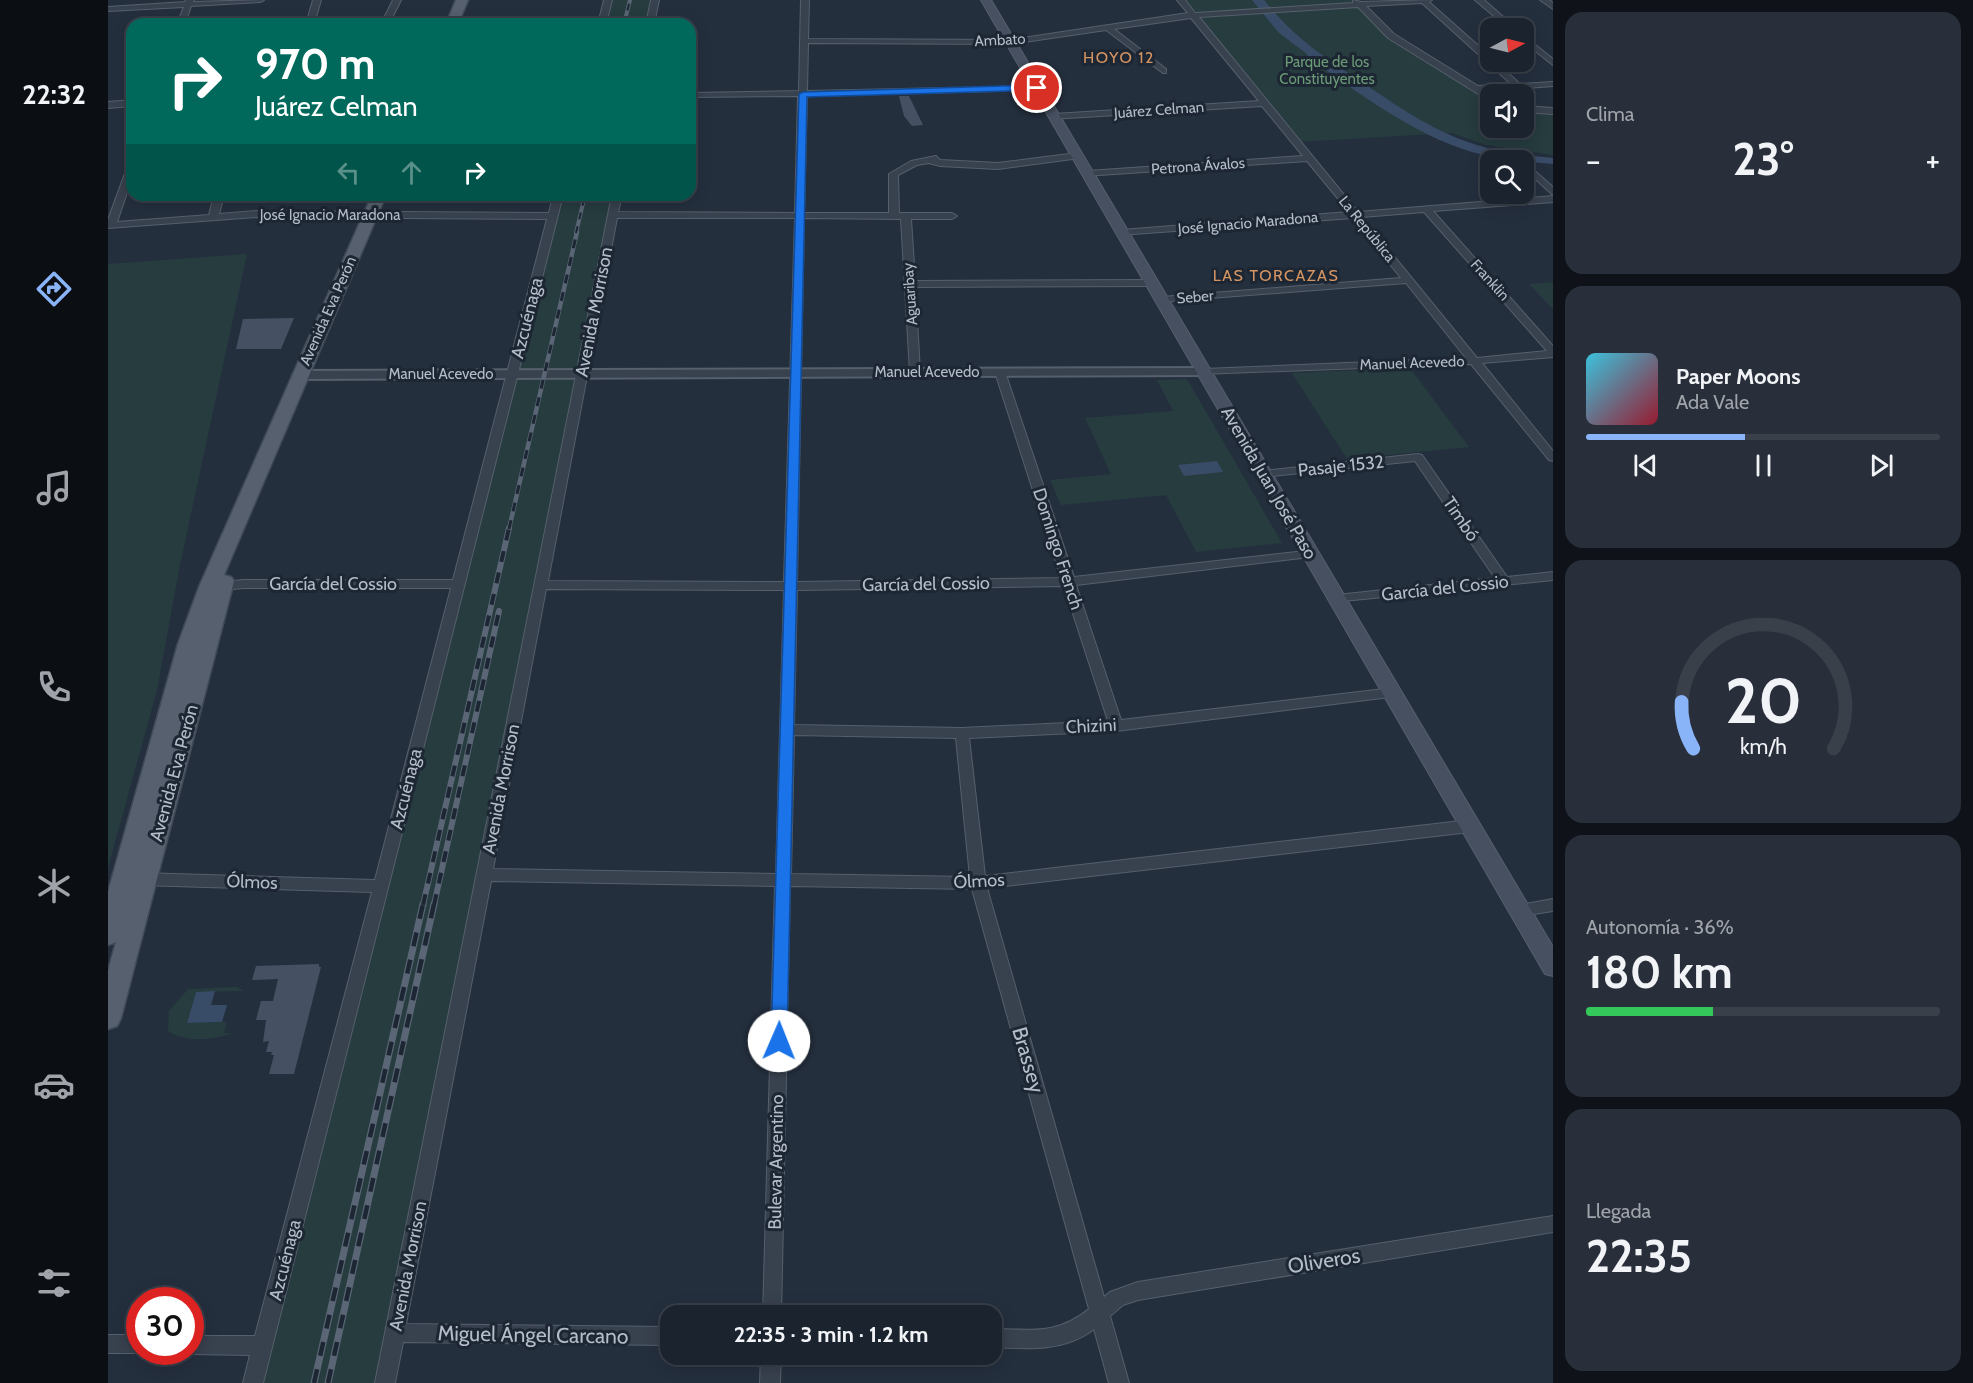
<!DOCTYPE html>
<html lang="es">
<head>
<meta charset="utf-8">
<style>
  body { margin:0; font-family:Cabin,sans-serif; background:#282f3a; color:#f1f3f6; height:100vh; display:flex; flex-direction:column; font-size:22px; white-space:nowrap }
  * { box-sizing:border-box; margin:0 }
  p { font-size:20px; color:#a0a4aa }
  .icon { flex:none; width:33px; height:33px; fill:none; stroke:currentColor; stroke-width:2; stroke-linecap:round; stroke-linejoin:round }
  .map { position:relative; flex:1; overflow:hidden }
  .details { display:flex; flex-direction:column; gap:12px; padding:12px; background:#0f1319; width:420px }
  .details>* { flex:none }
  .banner { position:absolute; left:18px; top:18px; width:570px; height:183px; border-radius:18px; box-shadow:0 3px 15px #0003,0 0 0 2px #39404a; background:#00695c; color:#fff; overflow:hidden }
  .needle { width:39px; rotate:83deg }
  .buttons { position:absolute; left:1372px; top:18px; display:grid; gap:12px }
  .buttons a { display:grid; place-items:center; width:54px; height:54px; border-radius:12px; background:#1b232e; box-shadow:0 3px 15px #0003,0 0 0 2px #39404a; font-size:30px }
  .speed { position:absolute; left:18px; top:1287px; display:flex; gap:12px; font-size:30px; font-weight:700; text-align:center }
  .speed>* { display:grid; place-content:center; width:78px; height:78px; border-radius:50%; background:#1b232e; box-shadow:0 3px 15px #0003,0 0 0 2px #39404a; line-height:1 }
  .speed .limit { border:9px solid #d22; background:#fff; color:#111 }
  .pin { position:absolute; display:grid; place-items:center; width:51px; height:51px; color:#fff; margin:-26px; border:3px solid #fff; border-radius:50%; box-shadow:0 2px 6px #0007 }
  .me { position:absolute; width:66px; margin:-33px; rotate:1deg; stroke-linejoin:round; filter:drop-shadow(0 0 4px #0008) }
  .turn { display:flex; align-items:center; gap:21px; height:126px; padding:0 30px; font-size:27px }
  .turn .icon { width:78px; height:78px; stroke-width:2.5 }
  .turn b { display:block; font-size:42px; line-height:51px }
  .lanes { display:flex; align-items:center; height:57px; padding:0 30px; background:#0003; justify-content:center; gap:30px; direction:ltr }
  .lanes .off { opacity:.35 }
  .big { font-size:45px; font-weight:700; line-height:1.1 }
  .details .tile { flex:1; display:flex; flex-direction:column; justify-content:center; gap:9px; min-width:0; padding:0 21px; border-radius:18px; background:#282f3a }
  .details .dial { align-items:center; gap:0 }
  .dial svg { height:156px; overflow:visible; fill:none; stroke:#39404a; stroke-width:7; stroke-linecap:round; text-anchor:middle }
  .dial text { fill:#f1f3f6; stroke:none }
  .song { display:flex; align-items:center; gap:18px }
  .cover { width:72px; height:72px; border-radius:9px; background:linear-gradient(135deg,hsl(190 70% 55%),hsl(350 70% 35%)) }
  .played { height:6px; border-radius:3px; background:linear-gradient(90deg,#8ab4f8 45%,#39404a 45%) }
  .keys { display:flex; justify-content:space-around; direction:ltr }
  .heat { display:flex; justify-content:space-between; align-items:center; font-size:33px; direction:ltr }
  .charge { height:9px; border-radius:4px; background:linear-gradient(90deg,#34c759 36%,#39404a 0) }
  .trip { position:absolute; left:552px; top:1305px; width:342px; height:60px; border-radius:18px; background:#1b232e; box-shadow:0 3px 15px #0003,0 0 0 2px #39404a; font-weight:700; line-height:60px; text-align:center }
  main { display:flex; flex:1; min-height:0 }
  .tab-bar { display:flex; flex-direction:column; width:108px; justify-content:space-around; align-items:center; background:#0b0e12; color:#a0a4aa }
  .tab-bar .icon { width:42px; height:42px }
  .tab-bar .selected { color:#8ab4f8 }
  .tab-bar b { font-size:27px; color:#f1f3f6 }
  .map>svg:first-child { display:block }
  .green { fill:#263c3f }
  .water { fill:#394c67 }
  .building { fill:#455162 }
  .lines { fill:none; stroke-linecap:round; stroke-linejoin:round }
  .minor-casing { stroke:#565f6c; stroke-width:2 }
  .tertiary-casing { stroke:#565f6c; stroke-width:4 }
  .secondary-casing { stroke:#565f6c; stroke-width:2 }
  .primary-casing { stroke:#414a57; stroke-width:3 }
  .minor { fill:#38414e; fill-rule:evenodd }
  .tertiary { fill:#38414e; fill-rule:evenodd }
  .secondary { fill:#465061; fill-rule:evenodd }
  .primary { fill:#56606e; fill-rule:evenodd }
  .rail-far3-casing { stroke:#5a6575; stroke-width:4 }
  .rail-far2-casing { stroke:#5a6575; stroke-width:4.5 }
  .rail-far1-casing { stroke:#5a6575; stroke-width:6 }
  .rail-casing { stroke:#5a6575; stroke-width:7 }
  .rail-far3 { stroke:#1d2633; stroke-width:2; stroke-dasharray:7; stroke-linecap:butt }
  .rail-far2 { stroke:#1d2633; stroke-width:3; stroke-dasharray:9; stroke-linecap:butt }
  .rail-far1 { stroke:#1d2633; stroke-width:4; stroke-dasharray:11; stroke-linecap:butt }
  .rail { stroke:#1d2633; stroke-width:4.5; stroke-dasharray:14; stroke-linecap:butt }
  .route { fill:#1a73e8; stroke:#114b97; stroke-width:1.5 }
  .labels { text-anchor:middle; stroke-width:6; stroke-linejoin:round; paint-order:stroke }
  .far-street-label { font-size:15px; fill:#b4bcc9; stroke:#1d2633 }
  .far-park-label { font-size:15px; fill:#6b9a76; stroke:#1d2633 }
  .far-neighbourhood-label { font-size:16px; letter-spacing:1.5px; fill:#d59563; stroke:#1d2633 }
  .street-label { font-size:18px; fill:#b4bcc9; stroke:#1d2633 }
  .near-street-label { font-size:21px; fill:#b4bcc9; stroke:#1d2633 }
</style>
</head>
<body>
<main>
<nav class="tab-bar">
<b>22:32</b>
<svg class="icon selected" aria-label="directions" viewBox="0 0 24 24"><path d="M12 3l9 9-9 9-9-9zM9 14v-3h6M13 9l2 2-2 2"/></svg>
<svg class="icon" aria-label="music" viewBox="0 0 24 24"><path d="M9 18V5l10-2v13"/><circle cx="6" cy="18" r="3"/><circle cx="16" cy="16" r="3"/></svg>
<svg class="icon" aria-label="phone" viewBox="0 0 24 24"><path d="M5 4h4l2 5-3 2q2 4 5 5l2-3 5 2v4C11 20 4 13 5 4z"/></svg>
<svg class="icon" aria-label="climate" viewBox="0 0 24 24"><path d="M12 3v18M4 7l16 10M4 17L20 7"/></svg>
<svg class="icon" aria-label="car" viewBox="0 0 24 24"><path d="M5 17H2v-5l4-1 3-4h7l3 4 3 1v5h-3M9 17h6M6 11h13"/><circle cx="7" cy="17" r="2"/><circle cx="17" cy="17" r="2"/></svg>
<svg class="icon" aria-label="filters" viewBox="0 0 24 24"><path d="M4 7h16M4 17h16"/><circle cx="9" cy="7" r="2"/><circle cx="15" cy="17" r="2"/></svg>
</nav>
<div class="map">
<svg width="1445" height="1383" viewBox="0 0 1445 1383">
  <rect width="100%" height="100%" fill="#242f3e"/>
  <path class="green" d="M500,0H547L542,24H494Z
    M1073,0H1246L1283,36L1383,98V128H1416V109L1445,111V155L1378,145L1344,133L1188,142Z
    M450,195H509L277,1383H145Z
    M139,254L72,565L49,690L0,868V264Z
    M1445,282V309L1421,284Z
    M1302,368L1361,447L1239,459L1184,373Z
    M1079,379L1174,543L1088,552L1058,495L953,505L942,480L1003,474L977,418L1065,411L1049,380Z
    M129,987L136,991L88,992L79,1023L119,1022L116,1033H125C106,1040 77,1043 60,1031L61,1011L80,989Z"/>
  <path class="water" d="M1144,0H1156C1189,41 1218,58 1261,87C1295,110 1329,133 1369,145C1393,153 1419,155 1445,158V164C1418,161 1391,160 1364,152C1304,134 1252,93 1200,58L1199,54L1171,33Z
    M1109,461L1115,472L1076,476L1070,465Z
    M107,991L103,1005H119L114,1022L79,1023L88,992Z"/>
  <path class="building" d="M791,96H801L815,125L804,126L796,116Z
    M186,318L173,349H128L135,319Z
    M211,964V967H213L186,1074H161L166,1055H163L164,1052H158L161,1041L155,1042L158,1020H148L153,1001H165L170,979L144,980L148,966Z"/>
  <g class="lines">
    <defs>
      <path id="minor" d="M78,0H86L85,2L156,0L152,2L83,6L77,24H69L76,7L0,11V7L77,2Z
        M205,0H213L206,24H198Z
        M285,0H293L281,24H273Z
        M496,0H504L498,24H490Z
        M543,0H551L546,24H538Z
        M693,0H701L700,39L902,40L1080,13L1069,0H1077L1087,13L1245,3V0L1253,2L1324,0L1321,2L1383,57V62H1388L1412,84L1445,82V86L1377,91L1383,94V100H1380L1280,38L1250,7L1091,17L1250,212L1445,196V202L1325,211L1445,346V357L1374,363L1445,451V461L1441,460L1363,364L1092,374L1091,372L1096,369L1358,358L1298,283L1050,302V298L1054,297L1293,278L1245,218L1011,235L1009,233L1014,230L1241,212L1199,161L977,176V172L980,171L1195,156L1154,106L943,119V115L946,114L1151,101L1083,18L1006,29L1058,69V73H1055L998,30L902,44L700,43L699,91L929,86L933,88L929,90L699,96L696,213H781V174L803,161L828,156L832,160L890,163L969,153L972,154V158L890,169L832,166L821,163L809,165L790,175L791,213H844L849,216L844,219H803L807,281L1044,280L1049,283L1044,286L807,287L812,372L807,375L802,372L793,219L696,218L689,582L953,578L887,372L892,369L897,372L966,577L1206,550L1208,553L1206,556L1202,557L968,585L1013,720L1285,688L1290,690L1292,693L1290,696L1008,731L861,738L877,876L1362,820L1367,822L1369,826L1367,830L1362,832L879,888L996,1297L1002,1292L1030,1282L1445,1216V1232L1030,1300L1015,1305L1002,1316L1021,1383H1001L986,1329C957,1352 919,1349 884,1347V1329C924,1329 947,1336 981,1309L864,889L682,886L673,1316H655L667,886L383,881L298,1324L562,1327V1345L295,1342L287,1383H267L504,195H514L510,212L687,213L690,96L582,97V93L691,91ZM1314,3L1403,84L1370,86L1286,34L1258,6ZM1316,212L1439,351L1369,358L1254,217ZM509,218H687L676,582L440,581ZM956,586L1000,721L854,728L686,725L689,590ZM438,589L676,590L668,874L385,869ZM686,735L848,738L862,877L683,874Z
        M1367,0H1376L1408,28H1400Z
        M1432,0H1441L1445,3V9Z
        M1416,36L1445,59V65L1416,42Z
        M24,100V106L0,108V102Z
        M1416,106L1445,108V114L1416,112Z
        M24,162V178L9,222L101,215L106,195H116L111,214L149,211L441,213L445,195H455L155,1383H135L142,1355L82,1354L75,1352H82V1336H147L264,892L32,885L27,883L24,879L27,875L32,873L267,880L343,588H135L107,591L101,587L107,583L135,580H345L439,219L149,217L0,228V220L20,165Z
        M1428,172L1445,187V195L1425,177V173Z
        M1310,454L1314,455L1399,577L1445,572V580L1225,602L1223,599L1229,595L1387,578L1307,461L1156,477L1150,474L1156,471Z
        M1445,899V911L1412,916L1407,914L1404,910L1407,906Z
        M0,1335H32V1352H37L32,1353H0Z
        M653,1354H673L672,1383H652Z"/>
      <path id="tertiary" d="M1096,368L1103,372L1101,375L192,379L185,375L192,371Z"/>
      <path id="secondary" d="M873,0H883L1445,947V976L1437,974Z"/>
      <path id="primary" d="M348,0H360L350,24H338Z
        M264,195H278L116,575L123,577L126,581L13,1018L9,1026L0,1029V971L8,942L0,945V892L70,644L91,587Z"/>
    </defs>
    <use href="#minor" class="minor-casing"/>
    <use href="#tertiary" class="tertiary-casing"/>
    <use href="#secondary" class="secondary-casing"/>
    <use href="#primary" class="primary-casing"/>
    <use href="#minor" class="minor"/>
    <use href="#tertiary" class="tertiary"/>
    <use href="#secondary" class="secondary"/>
    <use href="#primary" class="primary"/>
    <defs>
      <path id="rail-far3" d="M516,24L522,0
        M468,233L477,195"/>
      <path id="rail-far2" d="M401,529L469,232"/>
      <path id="rail-far1" d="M315,905L401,528
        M326,905L391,611"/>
      <path id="rail" d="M206,1383L315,904
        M220,1383L326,904"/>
    </defs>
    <use href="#rail-far3" class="rail-far3-casing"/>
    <use href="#rail-far2" class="rail-far2-casing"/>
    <use href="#rail-far1" class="rail-far1-casing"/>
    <use href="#rail" class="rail-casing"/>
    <use href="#rail-far3" class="rail-far3"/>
    <use href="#rail-far2" class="rail-far2"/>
    <use href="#rail-far1" class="rail-far1"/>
    <use href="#rail" class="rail"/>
  </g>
  <path class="route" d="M929,85L932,86V90L699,97L679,1041L677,1046L671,1048L665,1046L663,1041L691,94L695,92Z"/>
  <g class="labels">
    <g class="far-street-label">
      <text transform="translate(892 40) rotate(-3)" y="5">Ambato</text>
      <text transform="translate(1051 110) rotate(-4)" y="5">Juárez Celman</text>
      <text transform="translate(1090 166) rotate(-4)" y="5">Petrona Ávalos</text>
      <text x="222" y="220">José Ignacio Maradona</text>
      <text transform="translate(1140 223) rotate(-5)" y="5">José Ignacio Maradona</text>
      <text transform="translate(1259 229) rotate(51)" y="5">La República</text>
      <text transform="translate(1382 280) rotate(48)" y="5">Franklin</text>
      <text transform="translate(802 294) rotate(-94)" y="5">Aguaribay</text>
      <text transform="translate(1087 297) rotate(-5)" y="5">Seber</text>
      <text transform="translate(220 311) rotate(-66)" y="5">Avenida Eva Perón</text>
      <text transform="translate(1304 363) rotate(-2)" y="5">Manuel Acevedo</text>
      <text x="819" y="377">Manuel Acevedo</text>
      <text x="333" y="379">Manuel Acevedo</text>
    </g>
    <g class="far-park-label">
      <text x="1219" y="67">Parque de los<tspan x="1219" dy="17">Constituyentes</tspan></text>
    </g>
    <g class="far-neighbourhood-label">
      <text x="1011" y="63">HOYO 12</text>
      <text x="1168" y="281">LAS TORCAZAS</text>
    </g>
    <g class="street-label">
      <text transform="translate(486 312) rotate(-79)" y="6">Avenida Morrison</text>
      <text transform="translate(419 318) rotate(-76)" y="6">Azcuénaga</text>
      <text transform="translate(1233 466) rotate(-6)" y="6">Pasaje 1532</text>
      <text transform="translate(1161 483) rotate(60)" y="6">Avenida Juan José Paso</text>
      <text transform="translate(1353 519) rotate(56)" y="6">Timbó</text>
      <text transform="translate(950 549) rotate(72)" y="6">Domingo French</text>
      <text x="225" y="590">García del Cossio</text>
      <text transform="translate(818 584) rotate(-1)" y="6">García del Cossio</text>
      <text transform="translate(1337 588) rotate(-6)" y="6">García del Cossio</text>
      <text transform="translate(983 726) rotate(-3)" y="6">Chizini</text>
      <text transform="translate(66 773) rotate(-75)" y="6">Avenida Eva Perón</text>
      <text transform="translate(298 789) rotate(-76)" y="6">Azcuénaga</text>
      <text transform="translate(393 789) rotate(-79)" y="6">Avenida Morrison</text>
      <text transform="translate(871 881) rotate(-3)" y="6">Ólmos</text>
      <text transform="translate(144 882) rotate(2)" y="6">Ólmos</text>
      <text transform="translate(668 1162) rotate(-89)" y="6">Bulevar Argentino</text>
      <text transform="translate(177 1260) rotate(-76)" y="6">Azcuénaga</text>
      <text transform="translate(300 1266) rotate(-79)" y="6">Avenida Morrison</text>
    </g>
    <g class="near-street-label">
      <text transform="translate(920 1060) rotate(74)" y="7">Brassey</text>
      <text transform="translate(1216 1261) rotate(-9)" y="7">Oliveros</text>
      <text transform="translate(425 1335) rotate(1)" y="7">Miguel Ángel Carcano</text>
    </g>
  </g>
</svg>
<div class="buttons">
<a><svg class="needle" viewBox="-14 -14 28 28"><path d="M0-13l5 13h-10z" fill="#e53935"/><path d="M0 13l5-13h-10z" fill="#a0a4aa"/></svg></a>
<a><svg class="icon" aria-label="sound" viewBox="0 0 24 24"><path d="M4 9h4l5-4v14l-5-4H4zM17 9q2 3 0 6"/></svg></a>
<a><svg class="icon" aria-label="search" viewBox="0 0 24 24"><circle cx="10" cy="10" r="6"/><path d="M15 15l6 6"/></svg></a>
</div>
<div class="speed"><div class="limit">30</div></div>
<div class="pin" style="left:929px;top:88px;background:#d93025"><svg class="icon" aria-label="arrive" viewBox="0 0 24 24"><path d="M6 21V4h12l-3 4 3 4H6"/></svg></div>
<svg class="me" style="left:671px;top:1041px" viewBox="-20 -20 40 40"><circle r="19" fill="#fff"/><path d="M0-13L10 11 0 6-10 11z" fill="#1a73e8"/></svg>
<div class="trip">22:35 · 3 min · 1.2 km</div>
<div class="banner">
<div class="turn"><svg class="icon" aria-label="right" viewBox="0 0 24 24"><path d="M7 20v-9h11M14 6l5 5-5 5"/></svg><div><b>970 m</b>Juárez Celman</div></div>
<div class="lanes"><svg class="icon off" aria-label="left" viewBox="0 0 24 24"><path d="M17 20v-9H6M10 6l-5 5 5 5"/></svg><svg class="icon off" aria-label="ahead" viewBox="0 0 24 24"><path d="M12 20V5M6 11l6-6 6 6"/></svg><svg class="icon" aria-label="right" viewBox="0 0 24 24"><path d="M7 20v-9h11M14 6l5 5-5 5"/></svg></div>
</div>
</div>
<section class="details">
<div class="tile"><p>Clima</p>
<div class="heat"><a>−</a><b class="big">23°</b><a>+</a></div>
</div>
<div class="tile">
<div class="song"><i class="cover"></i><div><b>Paper Moons</b><p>Ada Vale</p></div></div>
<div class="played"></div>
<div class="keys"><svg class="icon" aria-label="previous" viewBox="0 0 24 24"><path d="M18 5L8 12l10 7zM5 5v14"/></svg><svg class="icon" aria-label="pause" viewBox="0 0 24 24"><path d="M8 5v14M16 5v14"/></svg><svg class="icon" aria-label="next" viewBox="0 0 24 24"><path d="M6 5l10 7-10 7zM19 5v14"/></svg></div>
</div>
<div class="tile dial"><svg viewBox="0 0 100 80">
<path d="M14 69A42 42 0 1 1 86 69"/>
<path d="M14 69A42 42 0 0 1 8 45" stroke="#8ab4f8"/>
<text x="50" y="56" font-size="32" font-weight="700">20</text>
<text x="50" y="72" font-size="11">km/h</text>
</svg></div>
<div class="tile"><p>Autonomía · 36%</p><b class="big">180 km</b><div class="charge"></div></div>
<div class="tile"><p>Llegada</p><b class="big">22:35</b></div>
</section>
</main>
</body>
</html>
